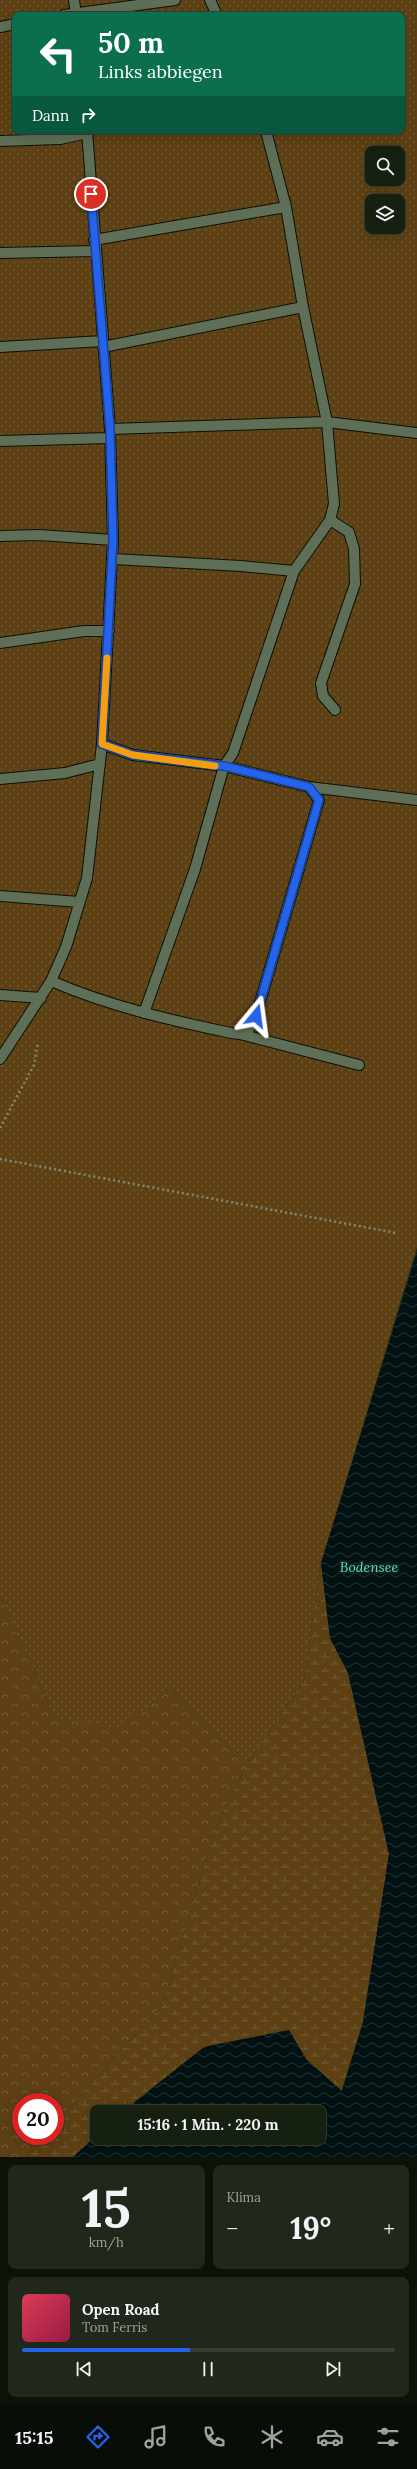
<!DOCTYPE html>
<html lang="de">
<head>
<meta charset="utf-8">
<style>
  body { margin:0; font-family:Lora,serif; background:#1f281a; color:#f1f3f6; height:100vh; display:flex; flex-direction:column; font-size:15px; white-space:nowrap }
  * { box-sizing:border-box; margin:0 }
  p { font-size:13px; color:#9ea39f }
  .icon { flex:none; width:22px; height:22px; fill:none; stroke:currentColor; stroke-width:2; stroke-linecap:round; stroke-linejoin:round }
  .map { position:relative; height:2157px; overflow:hidden }
  .details { display:flex; flex-direction:column; gap:8px; padding:8px; background:#0c1209; flex:1 }
  .details>* { flex:none }
  .guide { position:absolute; left:12px; top:12px; width:393px; height:122px; border-radius:8px; box-shadow:0 4px 16px #0002,0 0 0 1px #353e31; background:#0b6e4f; color:#fff; overflow:hidden }
  .fabs { position:absolute; left:365px; top:146px; display:grid; gap:8px }
  .fabs a { display:grid; place-items:center; width:40px; height:40px; border-radius:8px; background:#162011; box-shadow:0 4px 16px #0002,0 0 0 1px #353e31; font-size:20px }
  .speed { position:absolute; left:12px; top:2093px; display:flex; gap:8px; font-size:20px; font-weight:700; text-align:center }
  .speed>* { display:grid; place-content:center; width:52px; height:52px; border-radius:50%; background:#162011; box-shadow:0 4px 16px #0002,0 0 0 1px #353e31; line-height:1 }
  .speed .limit { border:6px solid #d22; background:#fff; color:#111 }
  .pin { position:absolute; display:grid; place-items:center; width:34px; height:34px; color:#fff; margin:-17px; border:2px solid #fff; border-radius:50%; box-shadow:0 1px 4px #0007 }
  .me { position:absolute; width:44px; margin:-22px; rotate:16deg; stroke-linejoin:round; filter:drop-shadow(0 0 3px #0008) }
  .turn { display:flex; align-items:center; gap:14px; height:84px; padding:0 20px; font-size:18px }
  .turn .icon { width:52px; height:52px; stroke-width:2.5 }
  .turn b { display:block; font-size:28px; line-height:34px }
  .then { display:flex; align-items:center; height:38px; padding:0 20px; background:#0003; gap:8px; font-size:15px }
  .big { font-size:30px; font-weight:700; line-height:1.1 }
  .details .widget { flex:1; display:flex; flex-direction:column; justify-content:center; gap:6px; min-width:0; padding:0 14px; border-radius:8px; background:#1f281a }
  .details .dial { align-items:center; gap:0 }
  .dial b { font-size:52px; line-height:1 }
  .song { display:flex; align-items:center; gap:12px }
  .cover { width:48px; height:48px; border-radius:6px; background:linear-gradient(135deg,hsl(350 70% 55%),hsl(340 70% 35%)) }
  .played { height:4px; border-radius:2px; background:linear-gradient(90deg,#2563eb 45%,#353e31 45%) }
  .keys { display:flex; justify-content:space-around; direction:ltr }
  .heat { display:flex; justify-content:space-between; align-items:center; font-size:22px; direction:ltr }
  .details .tiles { flex:1; display:grid; gap:8px; grid-template-columns:1fr 1fr }
  .widget:last-child { grid-column:span 2 }
  .trip { position:absolute; left:90px; top:2105px; width:236px; height:40px; border-radius:8px; background:#162011; box-shadow:0 4px 16px #0002,0 0 0 1px #353e31; font-weight:700; line-height:40px; text-align:center }
  .tab-bar { display:flex; height:64px; justify-content:space-around; align-items:center; background:#090d07; color:#9ea39f }
  .tab-bar .icon { width:28px; height:28px }
  .tab-bar .selected { color:#2563eb }
  .tab-bar b { font-size:18px; color:#f1f3f6 }
  .map>svg:first-child { display:block }
  .grass { fill:url(#grass-dots); fill-rule:evenodd }
  .forest { fill:url(#forest-crowns) }
  .wetland { fill:url(#wetland-marsh) }
  .water { fill:url(#water-waves) }
  .lines { fill:none; stroke-linecap:round; stroke-linejoin:round }
  .service-casing { stroke:#081303; stroke-width:12 }
  .path { stroke:#7e8979; stroke-width:2.5; stroke-dasharray:2 3; stroke-linecap:butt }
  .service { stroke:#5f6e57; stroke-width:10 }
  .route-casing { stroke:#184099; stroke-width:10 }
  .route { stroke:#2563eb; stroke-width:7 }
  .slow { stroke:#f59e0b; stroke-width:7 }
  .labels { text-anchor:middle; stroke-width:4; stroke-linejoin:round; paint-order:stroke }
  .water-label { font-size:14px; font-style:italic; fill:#50dfe0; stroke:#15210e }
</style>
</head>
<body>
<div class="map">
<svg width="417" height="2157" viewBox="0 0 417 2157">
  <defs>
    <pattern id="grass-dots" width="8" height="8" patternUnits="userSpaceOnUse"><rect width="8" height="8" fill="#5d4014"/><path d="M2 2h.1M6 6h.1" fill="none" stroke="#745b35" stroke-width="1.8" stroke-linecap="round"/></pattern>
    <pattern id="forest-crowns" width="20" height="18" patternUnits="userSpaceOnUse"><rect width="20" height="18" fill="#5d4014"/><path d="M2 6a3 3 0 1 1 6 0M12 15a3 3 0 1 1 6 0" fill="none" stroke="#745b35"/></pattern>
    <pattern id="wetland-marsh" width="20" height="14" patternUnits="userSpaceOnUse"><rect width="20" height="14" fill="#5d4014"/><path d="M1 5h8M5 5V1M11 12h8M15 12V8" fill="none" stroke="#745b35"/></pattern>
    <pattern id="water-waves" width="16" height="10" patternUnits="userSpaceOnUse"><rect width="16" height="10" fill="#021212"/><path d="M0 5q4-4 8 0t8 0" fill="none" stroke="#263434"/></pattern>
  </defs>
  <rect width="100%" height="100%" fill="#1e2b17"/>
  <path class="grass" d="M0,0H417V1247L321,1563L304,1680L246,1766L172,1689L118,1729L55,1718L0,1595ZM15,15H402V131H15ZM372,153H398V179H372ZM372,201H398V227H372Z"/>
  <path class="forest" d="M0,1595L55,1718L118,1728L172,1689L246,1766L214,1832L163,2004L55,2124V2102H21V2136H45L27,2157H0Z"/>
  <path class="wetland" d="M321,1563L330,1638L348,1673L389,1854L363,2022L341,2092L306,2059L289,2030L204,2047L122,2112H97V2135L73,2157H27L45,2136H55V2124L163,2004L214,1832L246,1766L304,1680Z"/>
  <path class="water" d="M417,1252V2157H73L97,2135V2138H319V2112H122L204,2047L289,2030L306,2059L342,2091L363,2022L389,1854L348,1673L330,1638L321,1563Z"/>
  <g class="lines">
    <defs>
      <path id="service" d="M74,0L76,15
        M210,0L217,15
        M64,15L175,0
        M0,27L15,24
        M0,141L60,139L87,133
        M94,240L286,207
        M0,253L95,251
        M0,347L103,341
        M103,347L303,307
        M110,429L327,422L417,433
        M0,441L109,438
        M330,520L349,532L354,549L355,584L321,683L323,696L335,710
        M0,536L39,535L113,540
        M113,559L241,566L294,571
        M0,643L84,631H109
        M102,744L133,755L224,766L233,753L294,571L330,520L334,504L327,422L303,307L286,207L266,131
        M0,779L65,773L100,764
        M309,787L417,800
        M0,896L79,902
        M51,981C109,1006 169,1020 231,1033L240,1034L248,1031L256,1016L319,800L309,787L224,766L195,869L144,1013
        M0,995L41,998
        M240,1034L359,1065
        M0,1059L51,981L66,947L87,878L102,744L113,540L110,429L87,131"/>
    </defs>
    <use href="#service" class="service-casing"/>
    <path class="path" d="M0,1128L34,1065L38,1042
      M0,1159L396,1233"/>
    <use href="#service" class="service"/>
  </g>
  <g class="lines">
    <defs>
      <path id="route" d="M91,194L110,429L113,540L102,744L133,755L224,766L309,787L319,800L256,1016"/>
    </defs>
    <use href="#route" class="route-casing"/>
    <use href="#route" class="route"/>
    <path class="slow" d="M107,658L102,744L133,755L215,766"/>
  </g>
  <g class="labels">
    <g class="water-label">
      <text x="369" y="1572">Bodensee</text>
    </g>
  </g>
</svg>
<div class="fabs">
<a><svg class="icon" aria-label="search" viewBox="0 0 24 24"><circle cx="10" cy="10" r="6"/><path d="M15 15l6 6"/></svg></a>
<a><svg class="icon" aria-label="layers" viewBox="0 0 24 24"><path d="M12 4l9 5-9 5-9-5zM3 14l9 5 9-5"/></svg></a>
</div>
<div class="speed"><div class="limit">20</div></div>
<div class="pin" style="left:91px;top:194px;background:#d93025"><svg class="icon" aria-label="arrive" viewBox="0 0 24 24"><path d="M6 21V4h12l-3 4 3 4H6"/></svg></div>
<svg class="me" style="left:256px;top:1016px" viewBox="-20 -20 40 40"><path d="M0-17L14 15 0 8-14 15z" fill="#2563eb" stroke="#fff" stroke-width="4"/></svg>
<div class="trip">15:16 · 1 Min. · 220 m</div>
<div class="guide">
<div class="turn"><svg class="icon" aria-label="left" viewBox="0 0 24 24"><path d="M17 20v-9H6M10 6l-5 5 5 5"/></svg><div><b>50 m</b>Links abbiegen</div></div>
<div class="then">Dann<svg class="icon" aria-label="right" viewBox="0 0 24 24"><path d="M7 20v-9h11M14 6l5 5-5 5"/></svg></div>
</div>
</div>
<section class="details">
<div class="tiles">
<div class="widget dial"><b>15</b><p>km/h</p></div>
<div class="widget"><p>Klima</p>
<div class="heat"><a>−</a><b class="big">19°</b><a>+</a></div>
</div>
<div class="widget">
<div class="song"><i class="cover"></i><div><b>Open Road</b><p>Tom Ferris</p></div></div>
<div class="played"></div>
<div class="keys"><svg class="icon" aria-label="previous" viewBox="0 0 24 24"><path d="M18 5L8 12l10 7zM5 5v14"/></svg><svg class="icon" aria-label="pause" viewBox="0 0 24 24"><path d="M8 5v14M16 5v14"/></svg><svg class="icon" aria-label="next" viewBox="0 0 24 24"><path d="M6 5l10 7-10 7zM19 5v14"/></svg></div>
</div>
</div>
</section>
<nav class="tab-bar">
<b>15:15</b>
<svg class="icon selected" aria-label="directions" viewBox="0 0 24 24"><path d="M12 3l9 9-9 9-9-9zM9 14v-3h6M13 9l2 2-2 2"/></svg>
<svg class="icon" aria-label="music" viewBox="0 0 24 24"><path d="M9 18V5l10-2v13"/><circle cx="6" cy="18" r="3"/><circle cx="16" cy="16" r="3"/></svg>
<svg class="icon" aria-label="phone" viewBox="0 0 24 24"><path d="M5 4h4l2 5-3 2q2 4 5 5l2-3 5 2v4C11 20 4 13 5 4z"/></svg>
<svg class="icon" aria-label="climate" viewBox="0 0 24 24"><path d="M12 3v18M4 7l16 10M4 17L20 7"/></svg>
<svg class="icon" aria-label="car" viewBox="0 0 24 24"><path d="M5 17H2v-5l4-1 3-4h7l3 4 3 1v5h-3M9 17h6M6 11h13"/><circle cx="7" cy="17" r="2"/><circle cx="17" cy="17" r="2"/></svg>
<svg class="icon" aria-label="filters" viewBox="0 0 24 24"><path d="M4 7h16M4 17h16"/><circle cx="9" cy="7" r="2"/><circle cx="15" cy="17" r="2"/></svg>
</nav>
</body>
</html>
